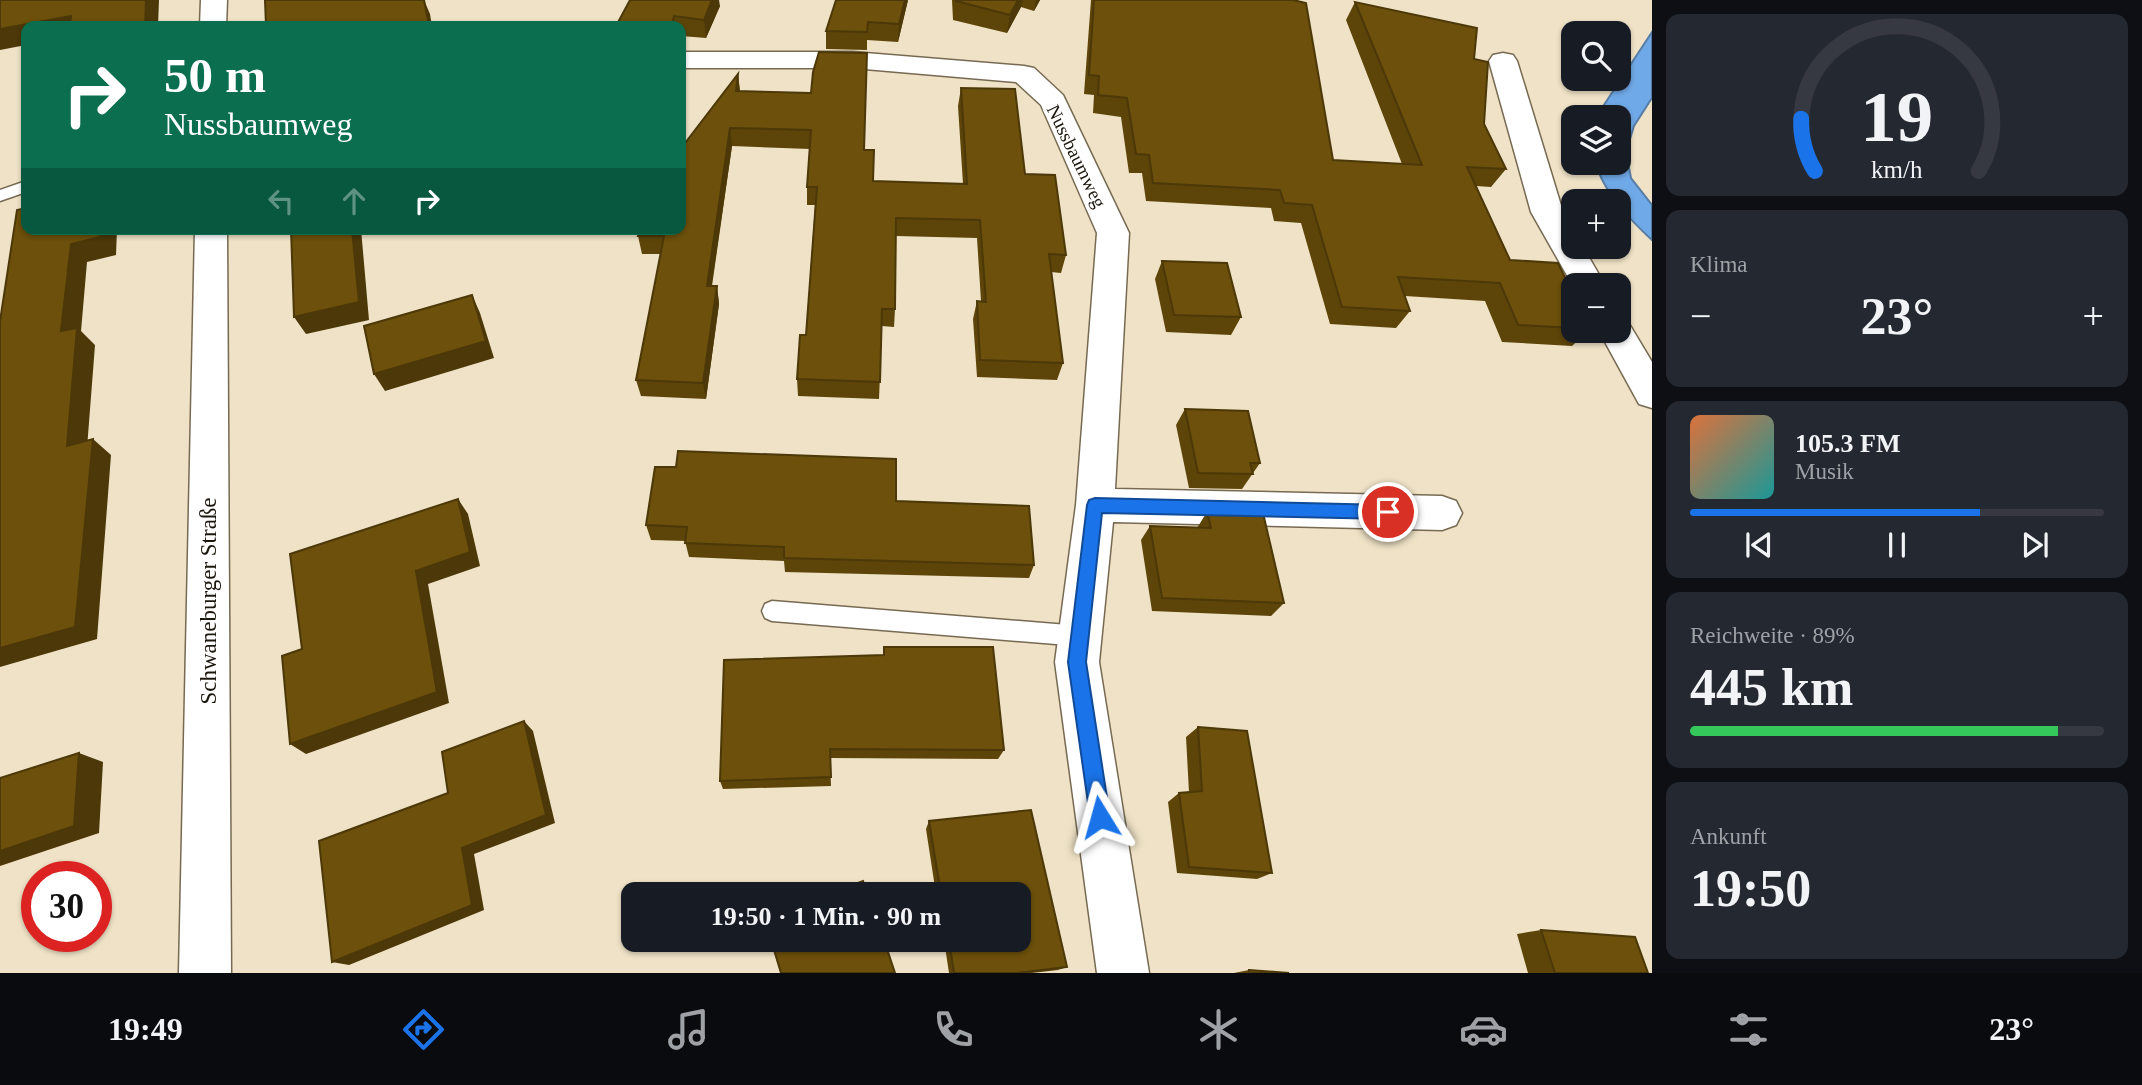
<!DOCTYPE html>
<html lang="de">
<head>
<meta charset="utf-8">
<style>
  body { margin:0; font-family:Georgia,serif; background:#242831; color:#f1f3f6; height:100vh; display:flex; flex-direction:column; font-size:26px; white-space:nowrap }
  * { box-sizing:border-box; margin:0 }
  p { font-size:23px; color:#9ea1a6 }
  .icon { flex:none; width:38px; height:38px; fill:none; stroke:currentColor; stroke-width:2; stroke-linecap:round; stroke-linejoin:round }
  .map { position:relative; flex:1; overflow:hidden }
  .sheet { display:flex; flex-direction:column; gap:14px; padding:14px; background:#0d0f14; width:490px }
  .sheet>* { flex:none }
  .top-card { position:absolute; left:21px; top:21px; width:665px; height:214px; border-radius:14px; box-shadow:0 2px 5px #0004; background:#0b6e4f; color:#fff; overflow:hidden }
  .controls { position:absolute; left:1561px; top:21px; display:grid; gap:14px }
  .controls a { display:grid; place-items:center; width:70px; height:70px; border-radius:14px; background:#171b24; box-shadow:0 2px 5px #0004; font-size:35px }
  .speed { position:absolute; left:21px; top:861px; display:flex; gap:14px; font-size:35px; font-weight:700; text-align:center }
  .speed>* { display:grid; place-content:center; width:91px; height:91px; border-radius:50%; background:#171b24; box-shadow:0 2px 5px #0004; line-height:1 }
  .speed .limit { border:10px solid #d22; background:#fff; color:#111 }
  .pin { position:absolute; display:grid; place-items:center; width:60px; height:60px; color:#fff; margin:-30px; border:4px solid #fff; border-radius:50%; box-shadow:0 2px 7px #0007 }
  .me { position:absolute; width:77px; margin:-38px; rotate:352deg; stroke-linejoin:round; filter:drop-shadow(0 0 5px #0008) }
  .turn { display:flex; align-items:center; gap:24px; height:147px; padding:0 28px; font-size:32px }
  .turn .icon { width:91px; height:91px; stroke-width:2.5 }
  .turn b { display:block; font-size:49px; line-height:60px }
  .lanes { display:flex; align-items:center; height:66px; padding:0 28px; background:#0003; justify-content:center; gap:35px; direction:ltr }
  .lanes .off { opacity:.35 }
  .big { font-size:52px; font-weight:700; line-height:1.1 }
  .sheet .widget { flex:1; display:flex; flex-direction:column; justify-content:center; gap:10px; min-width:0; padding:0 24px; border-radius:14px; background:#242831 }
  .sheet .dial { align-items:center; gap:0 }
  .dial svg { height:182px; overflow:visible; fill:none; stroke:#363941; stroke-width:7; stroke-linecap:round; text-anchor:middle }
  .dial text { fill:#f1f3f6; stroke:none }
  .song { display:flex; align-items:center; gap:21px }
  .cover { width:84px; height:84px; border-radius:10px; background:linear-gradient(135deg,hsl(20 70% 55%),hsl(180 70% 35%)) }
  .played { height:7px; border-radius:4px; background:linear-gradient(90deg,#1a73e8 70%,#363941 70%) }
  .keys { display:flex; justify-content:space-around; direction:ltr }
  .heat { display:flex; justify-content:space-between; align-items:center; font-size:38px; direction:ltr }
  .charge { height:10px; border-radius:5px; background:linear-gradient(90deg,#34c759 89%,#363941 0) }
  .trip { position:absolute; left:621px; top:882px; width:410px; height:70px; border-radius:14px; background:#171b24; box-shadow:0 2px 5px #0004; font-weight:700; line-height:70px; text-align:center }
  .tab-bar { display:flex; height:112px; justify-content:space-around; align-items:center; background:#090b0e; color:#9ea1a6 }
  .tab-bar .icon { width:49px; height:49px }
  .tab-bar .active { color:#1a73e8 }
  .tab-bar b { font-size:32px; color:#f1f3f6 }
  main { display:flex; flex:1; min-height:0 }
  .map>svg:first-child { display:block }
  .water { fill:#70a9e7; stroke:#577da6; stroke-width:2 }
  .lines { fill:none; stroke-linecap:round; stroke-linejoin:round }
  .lane-casing { stroke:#766a52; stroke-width:3 }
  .street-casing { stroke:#766a52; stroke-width:3 }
  .secondary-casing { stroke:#766a52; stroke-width:3 }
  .lane { fill:#fff; fill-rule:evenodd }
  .street { fill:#fff; fill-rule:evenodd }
  .secondary { fill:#fff; fill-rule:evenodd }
  .wall { fill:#5d4509 }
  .shaded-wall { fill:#4c3808 }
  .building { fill:#6c500b; stroke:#4c3808; stroke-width:2 }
  .route { fill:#1a73e8; stroke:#114b97; stroke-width:2 }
  .labels { text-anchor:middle; stroke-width:7; stroke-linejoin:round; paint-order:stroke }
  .far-street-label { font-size:19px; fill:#1c170e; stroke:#fff }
  .street-label { font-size:23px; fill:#1c170e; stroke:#fff }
</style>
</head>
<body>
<main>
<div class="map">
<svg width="1652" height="973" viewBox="0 0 1652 973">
  <rect width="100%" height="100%" fill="#efe2c6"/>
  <path class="water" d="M1652,32V98L1634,126L1626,152L1631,178L1652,205V240C1631,221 1602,190 1596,163H1619V117H1596Z"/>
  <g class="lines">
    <defs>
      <path id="lane" d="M26,181V192L0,201V190Z
        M772,601L1080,626L1088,629L1091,636L1088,643L1080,646L772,621L765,618L762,611L765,604Z"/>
      <path id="street" d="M681,52H853L1024,66L1034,68L1063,95L1129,233L1115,489L1442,496L1456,501L1462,513L1456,525L1442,530L1113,522L1099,662L1149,973H1097L1055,662L1076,505L1097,233L1041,105L1016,82L853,68H681Z
        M1503,53L1513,55L1517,61L1563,212L1573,230V247H1583L1605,285L1573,286L1531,212L1489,61L1493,55Z
        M1619,319L1628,322L1652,362V408L1639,404L1599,331H1619Z"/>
      <path id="secondary" d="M201,0H227L226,26H200Z
        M195,229H227L231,973H179Z"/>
    </defs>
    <use href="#lane" class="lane-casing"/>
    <use href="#street" class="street-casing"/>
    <use href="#secondary" class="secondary-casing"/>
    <use href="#lane" class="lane"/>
    <use href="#street" class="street"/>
    <use href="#secondary" class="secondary"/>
  </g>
  <path class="wall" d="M908,0L898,42L867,40V50L826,49V31Z
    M952,0H1040L1034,11L1021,7L1007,33L953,20Z
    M1091,0H1293L1333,160L1402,164L1346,20L1355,2L1474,59L1484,124L1506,169L1491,187L1476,186L1510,260L1573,294V331H1588L1572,346L1502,342L1485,301L1405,296L1410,311L1396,328L1330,324L1301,223L1274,221L1271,208L1146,201L1142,173H1129L1121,117L1093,113L1094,95L1084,94Z
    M720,6L706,38L681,36V26H616Z
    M738,74L740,91L864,150L873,181L963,184L958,106L961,88L1025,174L1066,255L1061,273L1051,272L1063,363L1057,380L977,377L973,319L977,301H981L977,238L896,236L895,309L894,327L882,326L879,399L798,396L797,379L806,335L815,205H807V187L810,149L732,146L712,286H717L719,304L706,399L641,396L636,380L661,254H642L638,236L682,147Z
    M1162,261L1241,317L1231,335L1166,332L1155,279Z
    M1185,409L1260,463L1242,489L1189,488L1176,425Z
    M676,467L896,501L1034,565L1029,578L785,572L784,561L689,557L685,541L651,540L646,525Z
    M1207,512L1284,603L1271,616L1152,611L1141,540L1150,526L1197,528Z
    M884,647L1004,750L998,759L830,758L831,786L723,789L720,781L883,655Z
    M1198,727L1272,873L1257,879L1177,873L1168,802L1179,793L1189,792L1186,737Z
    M1031,810L1067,967L1058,970L1032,973H949L944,940H1018V894H936L926,829L929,821Z
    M1541,930L1648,973H1528L1517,934Z
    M1249,970L1289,973H1234Z"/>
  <path class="shaded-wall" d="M146,0H159L158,26H145Z
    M424,0L430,14L432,26H429Z
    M712,0H719L720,6L706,38L704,20Z
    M905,0H908L898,42L899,24Z
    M1018,0H1023L1021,7L1007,33L1010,15Z
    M1036,0H1040L1034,11Z
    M71,16L79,26H26V45L0,50V29Z
    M738,74L740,93L736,91Z
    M730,128L732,146L709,303L707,286Z
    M100,229H117L116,255L87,262L81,331L95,345L86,461L67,446L61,331L71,244Z
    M352,229H361L369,320L306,334L294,317Z
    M717,286L719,304L706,399L703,383Z
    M472,295L480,313L494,358L385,391L374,374Z
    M93,439L111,455L97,639L0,667V648Z
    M458,499L468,514L480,566L428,584L449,703L306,754L290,744L416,571Z
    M524,721L533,731L555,823L474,854L484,910L349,965L332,962L462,848Z
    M79,753L103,762L99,833L0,866V851Z"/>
  <path class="building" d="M0,0H146L145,26H70L71,16L0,29Z
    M265,0H424L429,26H266Z
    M630,0H712L704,20L674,16L672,26H616Z
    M836,0H905L899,24L868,22L867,32L826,31Z
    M956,0H1018L1010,15L956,1Z
    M1094,0H1293L1306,3L1333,160L1422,165L1355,2L1477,28L1474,59L1488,62L1484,124L1506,169L1467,167L1510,260L1558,263L1573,294V328L1518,325L1500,283L1398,277L1410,311L1342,307L1312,205L1284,203L1280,190L1153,183L1149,155L1136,154L1127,98L1098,95L1099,76L1089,75Z
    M819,52L867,53L864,150H874L873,181L967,184L961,88L1015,89L1025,174L1055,175L1066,255L1049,254L1063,363L980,360L977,301L986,302L980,220L896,218L895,309H882L880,382L797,379L800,335H806L817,187H807L811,130L730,128L707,286H717L703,383L636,380L664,236H638L640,229H681V146L682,147L738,74L736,91L811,93L813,72Z
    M26,208V229H100V237L71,244L61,331L77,328L67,446L93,439L75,627L0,648V321L17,210Z
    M291,229H352L359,302L294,317Z
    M1162,261L1227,263L1241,317L1174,315Z
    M472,295L486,341L374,374L364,326Z
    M1185,409L1248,411L1260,463H1250L1253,474L1198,473Z
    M678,451L896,459V501L1029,506L1034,565L784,558V547L685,543L687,527L646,525L655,467H676Z
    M458,499L470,552L416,571L437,692L290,744L282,656L302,649L290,554Z
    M1207,512L1263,513L1284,603L1162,598L1150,526L1211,528Z
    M884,647H993L1004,750L830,749L831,777L720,781L724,660L884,655Z
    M524,721L546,815L462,848L472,905L332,962L319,841L448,793L442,752Z
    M1198,727L1247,731L1272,873L1189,867L1179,793L1202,791Z
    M79,753L74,826L0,851V778Z
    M1031,810L1067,967L1017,973H954L949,940H1018V894H941L929,821Z
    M863,881L867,894H828Z
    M1541,930L1635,937L1648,973H1555Z
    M771,940H884L895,973H781Z
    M1249,970L1289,973H1249Z"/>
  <path class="route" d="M1095,498L1388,505L1394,507L1396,512L1394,517L1388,519L1102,513L1086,662L1110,817L1107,824L1100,827L1093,824L1090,817L1068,662L1087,505L1089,500Z"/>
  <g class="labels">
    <g class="far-street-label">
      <text transform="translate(1077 156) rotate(64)" y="7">Nussbaumweg</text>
    </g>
    <g class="street-label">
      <text transform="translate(208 601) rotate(-90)" y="8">Schwaneburger Straße</text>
    </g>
  </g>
</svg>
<div class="controls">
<a><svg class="icon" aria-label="search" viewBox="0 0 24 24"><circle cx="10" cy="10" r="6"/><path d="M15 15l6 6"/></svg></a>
<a><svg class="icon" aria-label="layers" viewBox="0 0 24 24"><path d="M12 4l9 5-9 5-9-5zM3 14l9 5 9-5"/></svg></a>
<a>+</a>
<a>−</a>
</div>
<div class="speed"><div class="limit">30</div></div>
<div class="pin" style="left:1388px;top:512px;background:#d93025"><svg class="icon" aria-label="arrive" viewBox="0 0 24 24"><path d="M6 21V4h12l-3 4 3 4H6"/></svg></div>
<svg class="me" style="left:1100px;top:817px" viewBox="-20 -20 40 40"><path d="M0-17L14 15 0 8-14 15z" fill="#1a73e8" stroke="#fff" stroke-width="4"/></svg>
<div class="trip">19:50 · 1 Min. · 90 m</div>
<div class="top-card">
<div class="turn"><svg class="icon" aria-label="right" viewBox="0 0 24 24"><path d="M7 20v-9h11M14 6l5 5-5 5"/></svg><div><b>50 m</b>Nussbaumweg</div></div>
<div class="lanes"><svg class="icon off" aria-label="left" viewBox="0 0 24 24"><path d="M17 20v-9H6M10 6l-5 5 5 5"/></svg><svg class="icon off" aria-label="ahead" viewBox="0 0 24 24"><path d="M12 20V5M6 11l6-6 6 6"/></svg><svg class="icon" aria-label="right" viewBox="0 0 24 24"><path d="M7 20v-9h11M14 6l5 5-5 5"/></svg></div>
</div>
</div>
<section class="sheet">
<div class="widget dial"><svg viewBox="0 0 100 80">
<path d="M14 69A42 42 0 1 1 86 69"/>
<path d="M14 69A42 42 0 0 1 8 46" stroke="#1a73e8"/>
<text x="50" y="56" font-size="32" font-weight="700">19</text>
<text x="50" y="72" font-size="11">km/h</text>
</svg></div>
<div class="widget"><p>Klima</p>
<div class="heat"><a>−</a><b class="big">23°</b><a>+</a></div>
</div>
<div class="widget">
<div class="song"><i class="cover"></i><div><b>105.3 FM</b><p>Musik</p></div></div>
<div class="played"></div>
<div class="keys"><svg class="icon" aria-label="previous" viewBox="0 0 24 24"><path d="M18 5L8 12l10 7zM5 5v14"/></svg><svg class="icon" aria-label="pause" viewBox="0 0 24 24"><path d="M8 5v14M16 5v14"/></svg><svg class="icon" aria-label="next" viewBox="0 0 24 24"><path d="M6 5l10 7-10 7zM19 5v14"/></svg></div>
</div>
<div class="widget"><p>Reichweite · 89%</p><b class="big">445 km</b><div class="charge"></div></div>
<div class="widget"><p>Ankunft</p><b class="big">19:50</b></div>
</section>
</main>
<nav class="tab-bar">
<b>19:49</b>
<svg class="icon active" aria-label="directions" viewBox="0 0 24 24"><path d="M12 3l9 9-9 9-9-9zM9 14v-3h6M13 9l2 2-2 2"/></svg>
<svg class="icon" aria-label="music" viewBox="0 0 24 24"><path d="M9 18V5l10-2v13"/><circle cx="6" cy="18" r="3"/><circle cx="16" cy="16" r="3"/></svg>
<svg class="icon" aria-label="phone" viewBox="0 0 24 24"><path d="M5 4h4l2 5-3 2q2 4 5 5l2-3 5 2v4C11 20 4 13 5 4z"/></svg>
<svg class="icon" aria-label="climate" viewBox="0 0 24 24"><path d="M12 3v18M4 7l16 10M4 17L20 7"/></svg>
<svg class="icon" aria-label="car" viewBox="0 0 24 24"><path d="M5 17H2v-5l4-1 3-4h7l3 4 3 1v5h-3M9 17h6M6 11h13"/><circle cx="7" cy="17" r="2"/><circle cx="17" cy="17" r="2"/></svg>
<svg class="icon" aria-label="filters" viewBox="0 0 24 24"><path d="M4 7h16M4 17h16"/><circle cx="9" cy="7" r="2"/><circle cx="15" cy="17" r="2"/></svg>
<b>23°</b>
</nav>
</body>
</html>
